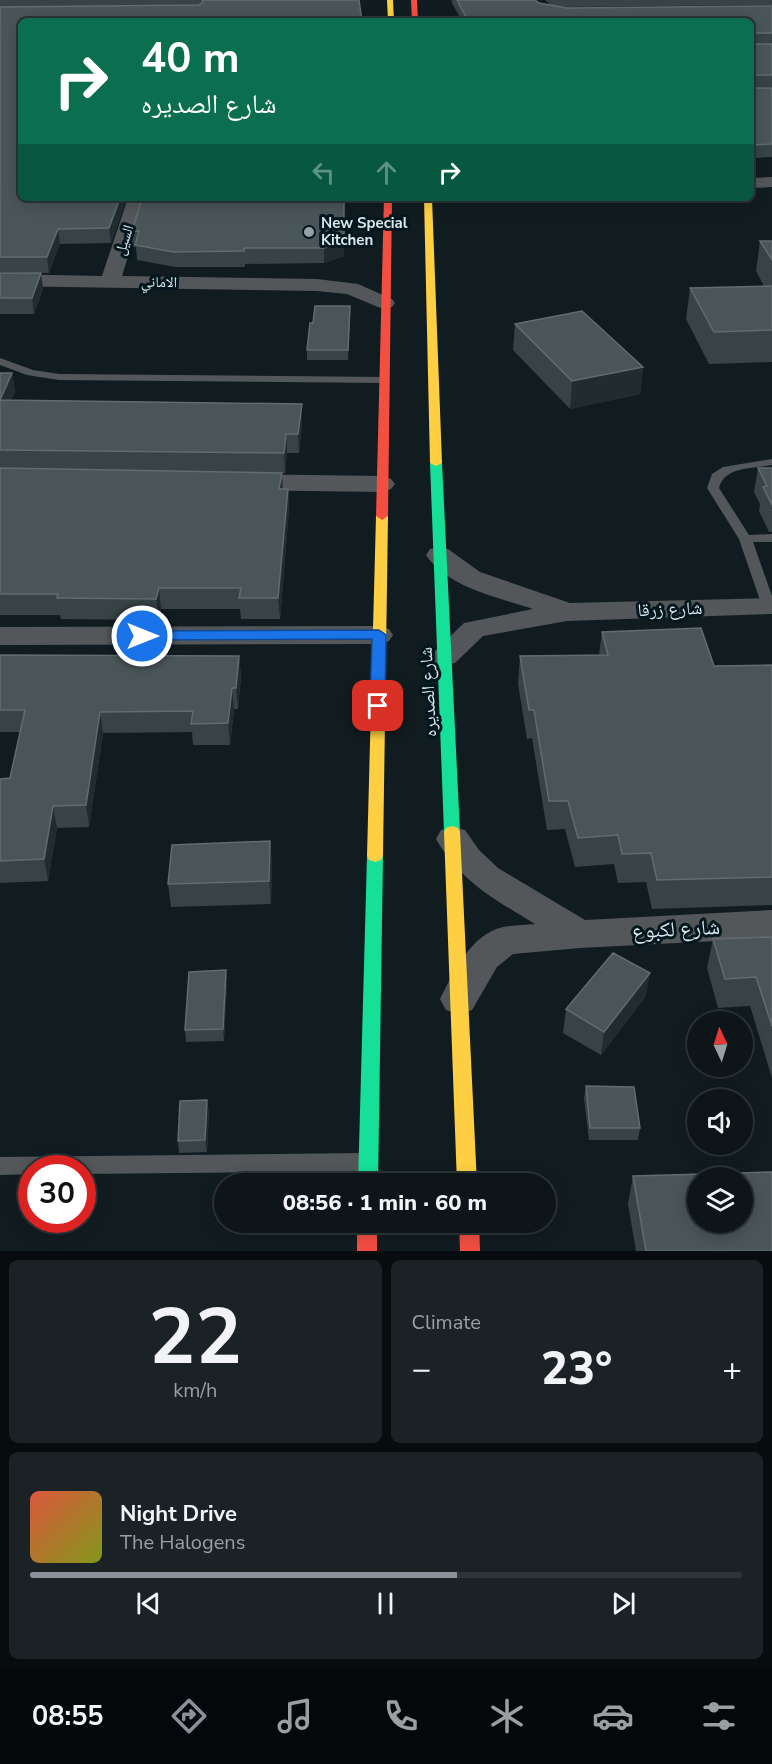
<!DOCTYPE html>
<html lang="en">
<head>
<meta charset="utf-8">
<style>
  body { margin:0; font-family:"Nunito Sans","Noto Naskh Arabic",sans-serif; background:#1b2226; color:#f1f3f6; height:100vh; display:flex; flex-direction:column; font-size:22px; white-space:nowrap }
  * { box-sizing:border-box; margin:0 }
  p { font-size:20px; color:#9a9fa2 }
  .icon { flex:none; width:33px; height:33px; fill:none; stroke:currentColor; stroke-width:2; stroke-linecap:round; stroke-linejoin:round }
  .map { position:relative; height:1251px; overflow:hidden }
  .panel { display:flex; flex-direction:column; gap:9px; padding:9px; background:#070c0e; flex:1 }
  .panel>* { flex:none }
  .banner { position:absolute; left:18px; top:18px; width:736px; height:183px; border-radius:9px; box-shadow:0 3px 15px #0003,0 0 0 2px #2d3438; background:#0b6e4f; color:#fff; overflow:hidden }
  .needle { width:39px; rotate:356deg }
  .fabs { position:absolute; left:687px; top:1011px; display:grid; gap:12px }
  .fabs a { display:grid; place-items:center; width:66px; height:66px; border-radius:50%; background:#0d1519; box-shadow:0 3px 15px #0003,0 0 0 2px #2d3438; font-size:30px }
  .speed { position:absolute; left:18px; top:1155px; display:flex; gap:12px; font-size:30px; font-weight:700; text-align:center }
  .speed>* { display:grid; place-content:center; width:78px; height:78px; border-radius:50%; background:#0d1519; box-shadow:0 3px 15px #0003,0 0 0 2px #2d3438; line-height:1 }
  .speed .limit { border:9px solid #d22; background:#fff; color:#111 }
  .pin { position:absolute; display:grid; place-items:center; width:51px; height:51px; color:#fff; margin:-26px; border-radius:12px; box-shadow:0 3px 9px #0006 }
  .me { position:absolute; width:66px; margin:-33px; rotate:90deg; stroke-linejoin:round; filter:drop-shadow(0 0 4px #0008) }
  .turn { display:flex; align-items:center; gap:21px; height:126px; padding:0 24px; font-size:27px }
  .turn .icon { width:78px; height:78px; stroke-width:2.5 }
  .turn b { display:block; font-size:42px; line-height:51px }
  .lanes { display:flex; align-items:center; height:57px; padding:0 24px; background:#0003; justify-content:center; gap:30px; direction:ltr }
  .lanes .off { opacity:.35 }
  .big { font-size:45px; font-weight:800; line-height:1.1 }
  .panel .card { flex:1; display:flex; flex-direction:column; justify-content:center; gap:9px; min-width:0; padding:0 21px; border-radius:9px; background:#1b2226 }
  .panel .dial { align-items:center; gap:0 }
  .dial b { font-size:78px; line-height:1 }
  .song { display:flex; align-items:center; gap:18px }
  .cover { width:72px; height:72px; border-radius:9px; background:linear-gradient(135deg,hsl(10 70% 55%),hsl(70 70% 35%)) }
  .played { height:6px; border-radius:3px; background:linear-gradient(90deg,#8c9099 60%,#2d3438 60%) }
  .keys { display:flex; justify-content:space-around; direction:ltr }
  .heat { display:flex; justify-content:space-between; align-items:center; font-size:33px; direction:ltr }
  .panel .tiles { flex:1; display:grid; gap:9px; grid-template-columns:1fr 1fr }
  .card:last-child { grid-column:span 2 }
  .trip { position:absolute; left:214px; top:1173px; width:342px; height:60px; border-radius:30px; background:#0d1519; box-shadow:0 3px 15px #0003,0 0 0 2px #2d3438; font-weight:800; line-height:60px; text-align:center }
  .tab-bar { display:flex; height:96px; justify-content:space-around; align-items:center; background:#05080a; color:#9a9fa2 }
  .tab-bar .icon { width:42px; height:42px }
  .tab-bar .selected { color:#8c9099 }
  .tab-bar b { font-size:27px; color:#f1f3f6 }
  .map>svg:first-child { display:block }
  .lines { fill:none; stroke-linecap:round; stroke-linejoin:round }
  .lane { fill:#535759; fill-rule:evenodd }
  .street { fill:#535759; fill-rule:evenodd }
  .fast { fill:#16e098; fill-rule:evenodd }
  .slow { fill:#ffcf43; fill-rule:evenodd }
  .jam { fill:#f24e42; fill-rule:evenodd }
  .wall { fill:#374346 }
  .shaded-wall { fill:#212c2f }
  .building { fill:#495558; stroke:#606c6f; stroke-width:1.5; fill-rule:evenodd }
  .route { fill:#1a73e8; stroke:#114b97; stroke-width:1.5 }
  .poi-dot { fill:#94a1a6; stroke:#03171e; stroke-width:2 }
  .labels { text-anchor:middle; stroke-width:6; stroke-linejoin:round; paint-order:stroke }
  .far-poi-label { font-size:15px; font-weight:bold; fill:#dbe8ed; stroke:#03171e; text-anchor:start }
  .far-street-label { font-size:15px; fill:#dbe8ed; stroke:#03171e }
  .street-label { font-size:18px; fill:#dbe8ed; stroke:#03171e }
  .near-street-label { font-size:21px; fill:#dbe8ed; stroke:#03171e }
</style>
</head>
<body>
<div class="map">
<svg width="772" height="1251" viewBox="0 0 772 1251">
  <rect width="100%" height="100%" fill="#111c21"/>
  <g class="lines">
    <path class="lane" d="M0,358L33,370L59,374L384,377L389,380L384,383L59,380L27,375L0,365Z
      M772,459V465C752,469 725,466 719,488L749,535L772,534V542H753L772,596V609L769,610L762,606L739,539L707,488L712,474L723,467Z
      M363,1153L370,1156L373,1162L370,1168L363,1171L82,1174V1168H32V1174L0,1175V1157Z"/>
    <path class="street" d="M3,0H17L5,15L0,16V3Z
      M772,177V187L752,188V178Z
      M128,198H146L122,276L317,279L358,284L392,299L395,303L392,307L385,309L378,307L347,294L317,291L0,286V274L102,276Z
      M243,474L382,476L391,479L395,484L391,489L382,492L243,490L234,487L230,482L234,477Z
      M439,547L448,549L480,572L570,603L772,598V614L567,621L483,636L455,663L445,665L435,663L430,656L464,623L533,609C498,597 448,588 426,555L430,549Z
      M379,626L389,629L393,635L389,641L379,644L0,645V627Z
      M453,827L465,830L479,850L498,868L585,920L772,910V938L580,948L513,954L497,967L472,1010L459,1014L446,1010L440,999C454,972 470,935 503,927C513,925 525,925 535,924C494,899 461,882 436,839L441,830Z"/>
    <path class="fast" d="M436,460L442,463L460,832L458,836H446L444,832L430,463Z
      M375,850L381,852L383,856L378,1184H358L367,856L369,852Z"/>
    <path class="slow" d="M387,0H393L394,21H388Z
      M424,198H432L442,463L436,466L430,463Z
      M382,512L388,516L383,856L381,860L375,862L369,860L367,856L376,516Z
      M452,826L458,828L460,832L477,1184H457L444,832L446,828Z"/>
    <path class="jam" d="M411,0H417L418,21H412Z
      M384,198H392L388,516L382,520L376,516Z
      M357,1222H377V1251H357Z
      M459,1222H479L480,1251H460Z"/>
  </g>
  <path class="wall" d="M0,0H359L21,198H127L111,243L60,244L49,273L0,272V7L135,6L0,7Z
    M452,0H535L539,3L567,8L772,6V87H752L772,88V157L752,158V21H462L452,3Z
    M545,0H772V5L566,7L551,5Z
    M344,198V256L324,263L245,264V267H175L137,260L136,247H133L132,232Z
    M760,241H772V362L709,364L686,319L690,288L764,286L756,271Z
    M0,273L43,289L34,314H0Z
    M350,316L348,360H307V350L313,323Z
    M515,324L643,367L640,394L570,409L513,350Z
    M0,373H12L15,392L11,400L302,404V424L299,453H287L285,473H282V489H288L289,509L280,619H241L240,609H161L159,620L61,619L60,615H0Z
    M758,468H772V532H769L759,511L760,504L754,492Z
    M602,632L714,666L772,665V905L652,909L646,882L618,883L614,864L575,867L565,829L547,830L532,738L527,739L518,684L520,656L599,655Z
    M0,655L239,656L241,677L238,709H234L230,745H193L192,732L103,733L89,827L57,828L48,881L0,883V779L10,778L20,732H0Z
    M270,841L272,864L271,904L171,907L168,884Z
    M772,937V1078L750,1006L718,1008L707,968L713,939Z
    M226,970L227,982L224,1041L186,1042L185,1030Z
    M646,996L601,1055L563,1033L566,1009Z
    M586,1086L640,1128L638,1140H589L584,1098Z
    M209,1112L207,1152L179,1153L178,1141Z
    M633,1176L772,1251H636L628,1204Z"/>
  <path class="shaded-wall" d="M120,198H127L111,243L109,228Z
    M344,198V256L324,263V248Z
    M58,229L60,244L49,273L47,257Z
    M41,273L43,289L34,314L32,298Z
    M643,367L640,394L570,409L572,381Z
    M12,373L15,392L4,419L0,400Z
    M302,404V424L299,453L298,434Z
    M286,434L287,453L285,473L284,453Z
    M282,473L283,493L279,489Z
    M288,489L289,509L280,619L278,598Z
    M159,588L161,609L159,620L156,599Z
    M239,656L241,677L238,709L236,688Z
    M232,688L234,709L230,745L228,723Z
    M100,712L103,733L89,827L86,805Z
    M53,806L57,828L48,881L44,859Z
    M270,841L272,864L271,904L269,881Z
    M226,970L227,982L224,1041L223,1029Z
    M650,973L646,996L601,1055L604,1032Z
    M207,1100L209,1112L207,1152L205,1140Z"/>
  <path class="building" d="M202,0H359L362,21H21V198H120L109,228L58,229L47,257H0V7L199,5L203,2Z
    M457,0H535L539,3L567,8L772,6V33H752V44H772V75H752V88H772V144L752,145V21H468Z
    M142,198H344V240L324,248H244V251L173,252L135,245L139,231L132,232Z
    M760,241H772V260Z
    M0,273H41L32,298H0Z
    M772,286V330L714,332L690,288Z
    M315,306H350L348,350H307L310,323H313Z
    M582,311L643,367L572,381L515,324Z
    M0,373H12L0,400L302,404L298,434H286L284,453L0,450Z
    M0,468L282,473L279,489H288L278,598H239L241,588H159L156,599L57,598L58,594H0Z
    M758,468H772V505L763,487L767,486Z
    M701,628L714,666L772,665V877L657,880L651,853L622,854L618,835L578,838L568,801H549L534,710H529L520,656L608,655L602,632Z
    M0,655L239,656L236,688H232L228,723L191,724L193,711L100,712L86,805L53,806L44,859L0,861V779L10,778L25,710H0Z
    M270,841L269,881L168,884L172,845Z
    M772,937V1026L756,977L725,979L713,939Z
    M613,953L650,973L604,1032L566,1009Z
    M226,970L223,1029L185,1030L189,972Z
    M586,1086L634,1087L640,1128H590Z
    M207,1100L205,1140L178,1141L180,1101Z
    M772,1172V1251H646L633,1176ZM698,1178H742V1222H698Z"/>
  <path class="route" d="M379,630L386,635L385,706L378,711L370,706L372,639L142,640L135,636L142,631Z"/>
  <circle class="poi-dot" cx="309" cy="232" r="6"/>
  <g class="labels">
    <g class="far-poi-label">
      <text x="321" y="228">New Special<tspan x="321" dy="17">Kitchen</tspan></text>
    </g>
    <g class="far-street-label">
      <text transform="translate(124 240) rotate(-72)" y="5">السيل</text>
      <text transform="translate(159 282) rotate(1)" y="5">الاماني</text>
    </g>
    <g class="street-label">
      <text transform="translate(670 609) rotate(-2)" y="6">شارع زرقا</text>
      <text transform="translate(428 692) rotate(-93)" y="6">شارع الصديره</text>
    </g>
    <g class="near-street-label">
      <text transform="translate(676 929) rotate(-3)" y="7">شارع لكبوع</text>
    </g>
  </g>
</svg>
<div class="fabs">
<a><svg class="needle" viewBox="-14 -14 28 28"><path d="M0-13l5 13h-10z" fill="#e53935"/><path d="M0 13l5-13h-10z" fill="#9a9fa2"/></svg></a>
<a><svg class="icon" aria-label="sound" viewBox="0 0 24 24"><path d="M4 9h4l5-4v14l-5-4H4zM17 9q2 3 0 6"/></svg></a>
<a><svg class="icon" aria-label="layers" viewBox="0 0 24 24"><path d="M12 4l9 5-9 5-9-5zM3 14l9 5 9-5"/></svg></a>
</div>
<div class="speed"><div class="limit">30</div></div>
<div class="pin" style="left:378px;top:706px;background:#d93025"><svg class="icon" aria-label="arrive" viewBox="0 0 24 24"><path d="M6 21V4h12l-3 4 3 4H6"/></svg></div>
<svg class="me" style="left:142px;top:636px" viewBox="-20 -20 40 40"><circle r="17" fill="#1a73e8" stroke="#fff" stroke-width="3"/><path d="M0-11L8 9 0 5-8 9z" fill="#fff"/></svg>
<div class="trip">08:56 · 1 min · 60 m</div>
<div class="banner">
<div class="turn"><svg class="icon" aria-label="right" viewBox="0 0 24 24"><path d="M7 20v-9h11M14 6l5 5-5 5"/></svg><div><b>40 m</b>شارع الصديره</div></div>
<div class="lanes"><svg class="icon off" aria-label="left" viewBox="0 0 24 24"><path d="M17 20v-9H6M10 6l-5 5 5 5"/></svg><svg class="icon off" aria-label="ahead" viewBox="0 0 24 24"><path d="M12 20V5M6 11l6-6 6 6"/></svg><svg class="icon" aria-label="right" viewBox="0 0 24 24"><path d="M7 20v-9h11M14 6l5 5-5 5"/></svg></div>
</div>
</div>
<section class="panel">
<div class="tiles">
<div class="card dial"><b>22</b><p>km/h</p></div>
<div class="card"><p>Climate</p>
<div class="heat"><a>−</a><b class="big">23°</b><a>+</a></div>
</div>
<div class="card">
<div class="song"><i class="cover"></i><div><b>Night Drive</b><p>The Halogens</p></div></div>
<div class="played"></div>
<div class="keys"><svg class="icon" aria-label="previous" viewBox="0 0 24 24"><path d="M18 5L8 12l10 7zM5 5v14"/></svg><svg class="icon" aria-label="pause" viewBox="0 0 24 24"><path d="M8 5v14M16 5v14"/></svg><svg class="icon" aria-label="next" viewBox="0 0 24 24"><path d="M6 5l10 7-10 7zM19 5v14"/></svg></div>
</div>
</div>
</section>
<nav class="tab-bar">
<b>08:55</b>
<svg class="icon selected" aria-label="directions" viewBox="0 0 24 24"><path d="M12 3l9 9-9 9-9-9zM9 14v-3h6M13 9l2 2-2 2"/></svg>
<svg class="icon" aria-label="music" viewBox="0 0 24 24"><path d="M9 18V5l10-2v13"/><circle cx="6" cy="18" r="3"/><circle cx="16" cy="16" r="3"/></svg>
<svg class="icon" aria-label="phone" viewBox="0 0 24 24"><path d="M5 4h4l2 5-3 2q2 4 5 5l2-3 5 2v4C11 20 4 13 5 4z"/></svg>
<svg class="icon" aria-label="climate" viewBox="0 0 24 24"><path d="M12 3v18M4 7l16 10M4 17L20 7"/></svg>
<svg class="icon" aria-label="car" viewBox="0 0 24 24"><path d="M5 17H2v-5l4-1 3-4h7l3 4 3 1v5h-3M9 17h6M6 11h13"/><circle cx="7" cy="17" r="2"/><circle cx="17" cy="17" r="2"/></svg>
<svg class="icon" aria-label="filters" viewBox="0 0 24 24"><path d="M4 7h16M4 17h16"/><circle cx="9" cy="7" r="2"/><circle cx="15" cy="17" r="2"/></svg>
</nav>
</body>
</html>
